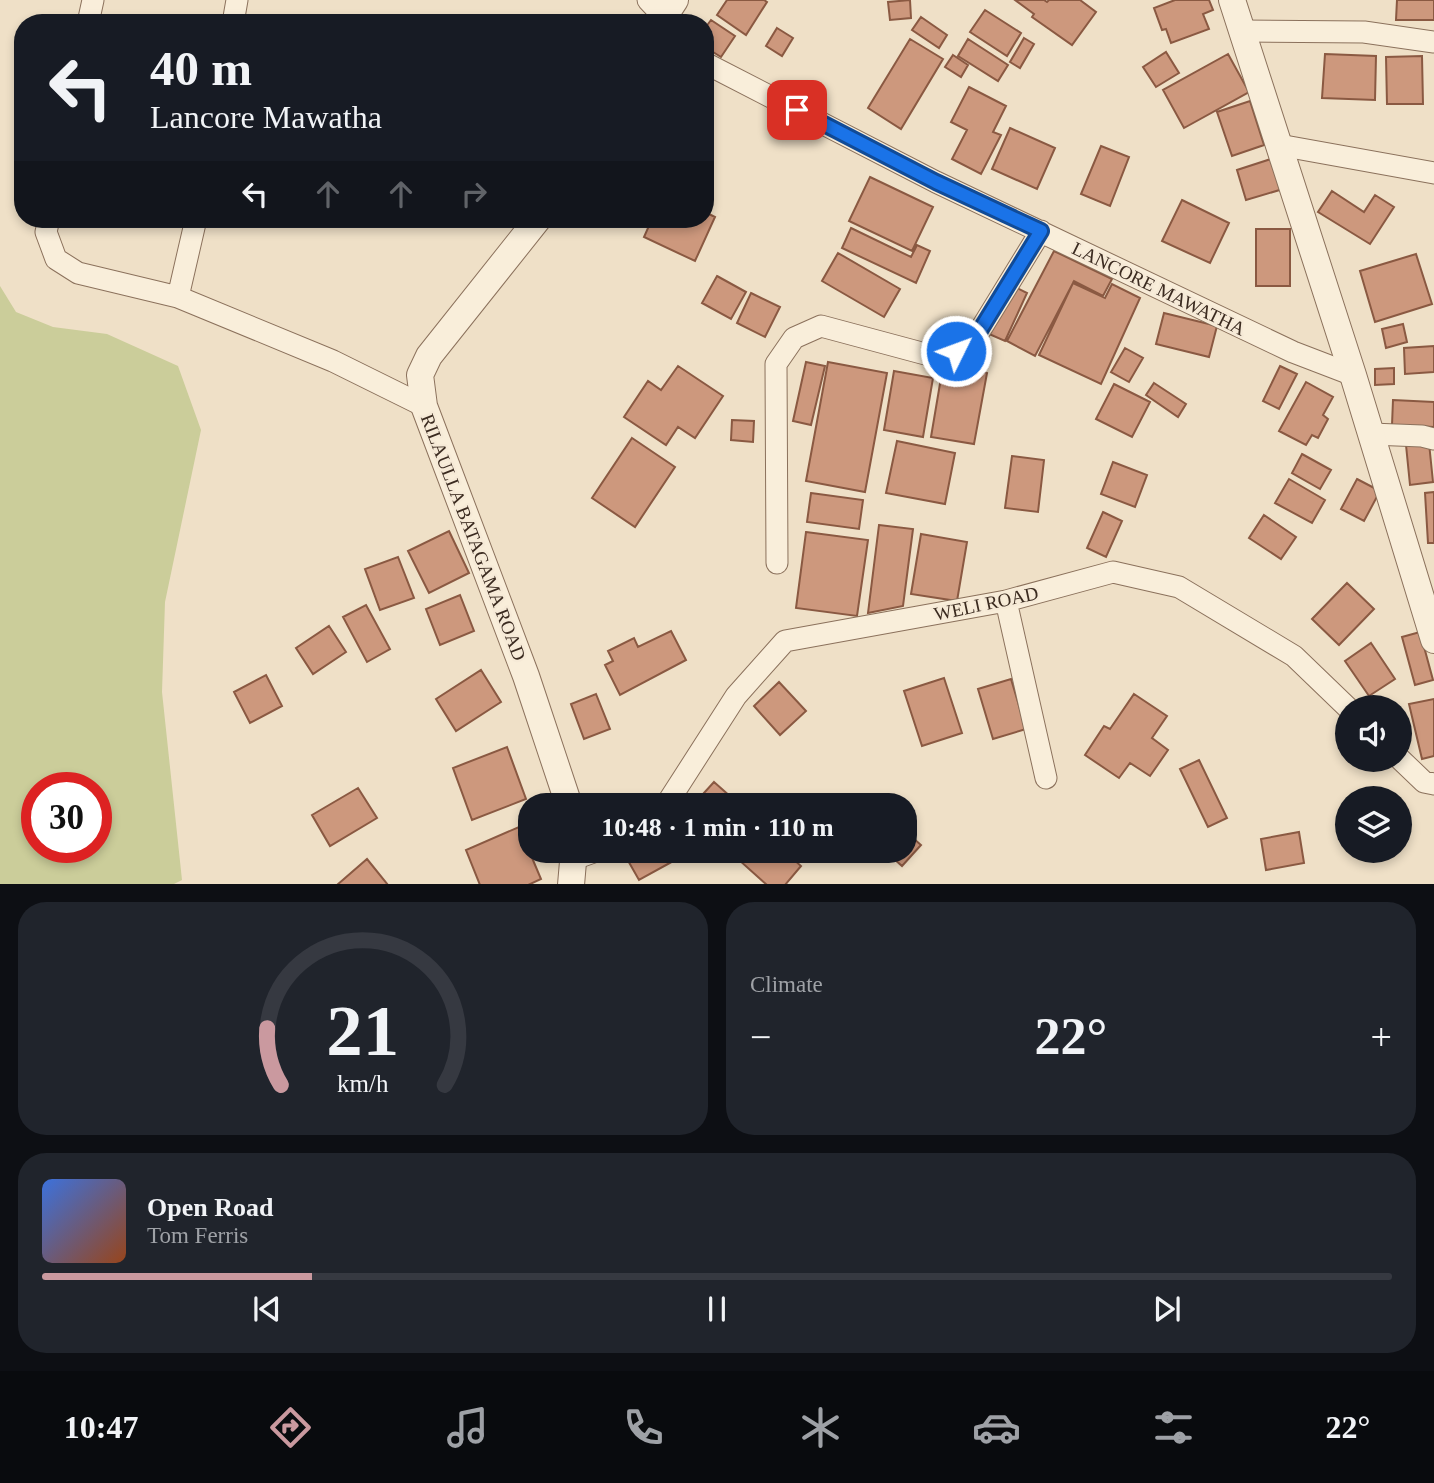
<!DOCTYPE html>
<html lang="en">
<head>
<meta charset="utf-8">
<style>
  body { margin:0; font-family:Georgia,serif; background:#20242c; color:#f1f3f6; height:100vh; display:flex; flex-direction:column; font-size:26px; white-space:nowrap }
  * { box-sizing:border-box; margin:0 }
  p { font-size:23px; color:#9ea1a6 }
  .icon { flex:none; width:38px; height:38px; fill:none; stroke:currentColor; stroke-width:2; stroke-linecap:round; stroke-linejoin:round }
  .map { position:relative; height:884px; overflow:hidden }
  .sheet { display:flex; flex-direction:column; gap:18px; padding:18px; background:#0d0f14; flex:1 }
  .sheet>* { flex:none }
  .banner { position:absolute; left:14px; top:14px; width:700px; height:214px; border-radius:28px; box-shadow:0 4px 10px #0003; background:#171b24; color:#f1f3f6; overflow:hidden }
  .buttons { position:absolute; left:1335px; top:695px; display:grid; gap:14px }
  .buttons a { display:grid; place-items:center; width:77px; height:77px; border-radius:50%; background:#171b24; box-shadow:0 4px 10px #0003; font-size:35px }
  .speed { position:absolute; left:21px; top:772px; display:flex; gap:14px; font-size:35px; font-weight:700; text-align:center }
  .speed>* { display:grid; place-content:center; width:91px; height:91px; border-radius:50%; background:#171b24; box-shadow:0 4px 10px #0003; line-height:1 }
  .speed .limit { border:10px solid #d22; background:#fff; color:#111 }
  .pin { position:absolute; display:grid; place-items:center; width:60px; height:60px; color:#fff; margin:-30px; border-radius:14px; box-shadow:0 4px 10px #0006 }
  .me { position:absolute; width:77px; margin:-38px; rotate:48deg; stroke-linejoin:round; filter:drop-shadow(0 0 5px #0008) }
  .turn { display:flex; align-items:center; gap:24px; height:147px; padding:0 21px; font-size:32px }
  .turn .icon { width:91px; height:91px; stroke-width:2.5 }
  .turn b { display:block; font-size:49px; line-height:60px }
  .lanes { display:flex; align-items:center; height:66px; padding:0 21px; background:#0003; justify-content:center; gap:35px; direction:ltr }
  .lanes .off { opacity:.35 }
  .big { font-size:52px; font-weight:800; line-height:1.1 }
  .sheet .widget { flex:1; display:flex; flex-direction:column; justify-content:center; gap:10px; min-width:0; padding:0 24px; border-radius:28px; background:#20242c }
  .sheet .dial { align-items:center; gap:0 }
  .dial svg { height:182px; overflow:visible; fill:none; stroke:#363941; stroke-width:7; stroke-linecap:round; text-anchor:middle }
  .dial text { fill:#f1f3f6; stroke:none }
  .song { display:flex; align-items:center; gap:21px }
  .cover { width:84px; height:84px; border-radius:10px; background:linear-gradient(135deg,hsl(220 70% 55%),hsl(20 70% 35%)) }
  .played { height:7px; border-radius:4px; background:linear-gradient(90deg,#ca999f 20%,#363941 20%) }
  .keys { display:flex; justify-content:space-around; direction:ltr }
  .heat { display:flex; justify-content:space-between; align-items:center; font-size:38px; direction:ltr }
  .sheet .tiles { flex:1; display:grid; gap:18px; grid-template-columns:1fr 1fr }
  .widget:last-child { grid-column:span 2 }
  .trip { position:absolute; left:518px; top:793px; width:399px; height:70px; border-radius:28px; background:#171b24; box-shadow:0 4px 10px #0003; font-weight:800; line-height:70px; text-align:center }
  .menu { display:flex; height:112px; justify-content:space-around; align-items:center; background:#090b0e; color:#9ea1a6 }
  .menu .icon { width:49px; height:49px }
  .menu .active { color:#ca999f }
  .menu b { font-size:32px; color:#f1f3f6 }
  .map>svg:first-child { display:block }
  .green { fill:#cbcd9a; fill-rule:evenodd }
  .building { fill:#cd987d; stroke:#8a5942; stroke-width:2 }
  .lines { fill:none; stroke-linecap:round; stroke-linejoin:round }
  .minor-casing { stroke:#8b715c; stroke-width:23 }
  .tertiary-casing { stroke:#8b715c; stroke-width:28 }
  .minor { stroke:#f9eeda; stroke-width:21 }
  .tertiary { stroke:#f9eeda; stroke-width:26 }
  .route-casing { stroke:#114b97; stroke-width:18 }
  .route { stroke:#1a73e8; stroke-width:12 }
  .labels { text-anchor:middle; stroke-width:5; stroke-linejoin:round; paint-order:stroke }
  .street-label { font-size:19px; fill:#3b2b20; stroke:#f6ead7 }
</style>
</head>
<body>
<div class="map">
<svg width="1434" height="885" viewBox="0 0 1434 885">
  <rect width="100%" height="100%" fill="#efe0c7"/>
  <path class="green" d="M0,286L16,312L53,327L107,334L178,366L201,430L165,602L162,692L182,880L174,884H0ZM37,788H96V847H37Z"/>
  <path class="building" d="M727,0H764L767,2L746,35L717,15Z
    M910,0L911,18L890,20L888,2Z
    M1015,0H1044L1047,2L1049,0H1080L1096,12L1072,45L1032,17L1034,14Z
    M1175,0H1209L1213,10L1203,14L1209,29L1171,43L1166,29L1162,30L1154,8Z
    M1397,0H1434V20H1396Z
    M985,10L1021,33L1007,56L970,32Z
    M921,17L947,35L939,48L912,30Z
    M711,20L735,36L721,57L705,47V28Z
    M777,28L793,38L782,56L766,46Z
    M1024,38L1034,44L1020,68L1010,62Z
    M910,39L943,59L901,129L868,108Z
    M968,39L1008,65L998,81L958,56Z
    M1166,52L1179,73L1156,87L1143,67Z
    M1228,54L1249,92L1184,128L1163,90Z
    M1325,54L1376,56L1375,100L1322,98Z
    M953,55L968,65L961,77L945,67Z
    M1422,56L1423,104H1387L1386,57Z
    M969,87L1006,106L993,132L1001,135L981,174L952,159L967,130L951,122Z
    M1250,101L1264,145L1232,156L1217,112Z
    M1010,128L1055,148L1037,189L992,169Z
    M1101,146L1129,157L1110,206L1081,194Z
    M1274,158L1283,189L1246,200L1237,170Z
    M870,177L933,207L912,251L849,221Z
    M1332,191L1364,212L1375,195L1394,207L1370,244L1318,212Z
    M1182,200L1229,223L1210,263L1162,241Z
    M705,212L715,217L695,261L644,237L652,219H705Z
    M851,228L911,257L917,245L930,251L916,283L842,248Z
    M1256,229H1290V286H1256Z
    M1054,251L1112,279L1103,296L1074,281L1035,356L1007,341Z
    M838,253L900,289L884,317L822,281Z
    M1416,254L1432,304L1375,322L1360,271Z
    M717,276L746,292L731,319L702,303Z
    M1073,283L1105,298L1112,284L1140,298L1101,384L1039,355Z
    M1011,285L1027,293L1005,341L989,334Z
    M751,293L780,307L765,337L737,323Z
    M1164,313L1217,326L1209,357L1156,344Z
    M1403,324L1407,342L1386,348L1382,329Z
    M1434,346V372L1405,374L1404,348Z
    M1125,348L1143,358L1129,382L1111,372Z
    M806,362L825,366L811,425L793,421Z
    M828,362L887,373L865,492L806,481Z
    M678,366L723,396L695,438L678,427L666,445L624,417L648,381L661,390Z
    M943,366L987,373L974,444L931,437Z
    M1280,366L1297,374L1279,409L1263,401Z
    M1394,368V384L1375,385V369Z
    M894,371L933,378L923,437L884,430Z
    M1306,382L1333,397L1323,415L1328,419L1318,438L1312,435L1306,445L1279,431Z
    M1154,383L1186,404L1178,417L1146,395Z
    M1114,384L1150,402L1132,437L1096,419Z
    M1393,400L1434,402V427L1392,425Z
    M732,420L754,421L753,442L731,440Z
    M632,438L675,467L635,527L592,498Z
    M897,441L955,453L945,504L886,493Z
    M1429,443L1433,482L1410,485L1406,445Z
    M1302,454L1331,470L1320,489L1292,473Z
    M1012,456L1044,460L1038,512L1005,508Z
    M1113,462L1147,475L1135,507L1101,494Z
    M1289,479L1325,500L1312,523L1275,503Z
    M1357,479L1380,491L1364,521L1341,509Z
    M1434,492V543H1428L1425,493Z
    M811,493L863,500L859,529L807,522Z
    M1103,512L1122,521L1106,557L1087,548Z
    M1264,515L1296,537L1281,559L1249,538Z
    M879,525L913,529L903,606L868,613Z
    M449,531L469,573L429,593L408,551Z
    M806,532L868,540L857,616L796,608Z
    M921,534L967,542L957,601L911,594Z
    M398,557L414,598L380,610L365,569Z
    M1347,583L1374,609L1339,645L1312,619Z
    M460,595L474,631L440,645L426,609Z
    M366,605L390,649L367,662L343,617Z
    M329,626L346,652L313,674L296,648Z
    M671,631L686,660L620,695L605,665L613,661L608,651L634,638L638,647Z
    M1420,632L1433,680L1415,685L1402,637Z
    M1371,643L1395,679L1369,696L1345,661Z
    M481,670L501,702L456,731L436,699Z
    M266,675L282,706L250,723L234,692Z
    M944,678L962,733L922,746L904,691Z
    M1011,679L1026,729L993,739L978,689Z
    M779,682L806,711L780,735L754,706Z
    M596,694L610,729L584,739L571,704Z
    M1134,694L1167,716L1152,738L1168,750L1150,776L1130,763L1119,778L1085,755L1104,726L1110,729Z
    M1434,699V756L1422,759L1409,704Z
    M507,747L526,799L472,820L453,768Z
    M1199,760L1227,818L1208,827L1180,769Z
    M714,782L740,805H693Z
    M358,788L377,818L330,846L312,815Z
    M519,827L541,879L528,885H480L466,850Z
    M905,831L921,845L902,866L884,850H905Z
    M1299,832L1304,863L1266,870L1261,839Z
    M638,850H672L677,859L639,880L626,857Z
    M747,850H783L801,866L785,885H767L739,860Z
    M367,859L388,885H337Z"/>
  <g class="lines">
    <defs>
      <path id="minor" d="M648,0L664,17
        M88,23L93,0
        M233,23L237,0
        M1242,31L1364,32L1434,42
        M705,63L936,182L1293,352L1353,375
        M1279,145L1434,173
        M49,219L46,232L56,259L78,273L178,297L333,361L424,406
        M178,297L196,219
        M1371,434L1422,436L1434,439
        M777,563L776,364L794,338L821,326L929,355L956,351L979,332L1041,231
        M1006,601L1046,778
        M1400,759L1424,782L1434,784
        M666,805L736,696L785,641L1006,601L1113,572L1179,587L1294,656L1348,708
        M574,859L599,850"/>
      <path id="tertiary" d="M1232,0L1353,375L1434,640
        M660,23L675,0
        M538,219L429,356L420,375L424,406L526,676L569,805
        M571,885L574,850"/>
    </defs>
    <use href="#minor" class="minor-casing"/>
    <use href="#tertiary" class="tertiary-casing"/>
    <use href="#minor" class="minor"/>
    <use href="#tertiary" class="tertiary"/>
  </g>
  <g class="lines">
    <defs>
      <path id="route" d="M797,110L936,182L1041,231L979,332L956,351"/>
    </defs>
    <use href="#route" class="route-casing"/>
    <use href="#route" class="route"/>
  </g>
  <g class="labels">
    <g class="street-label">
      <text transform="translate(1159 288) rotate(26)" y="7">LANCORE MAWATHA</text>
      <text transform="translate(474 537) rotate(69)" y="7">RILAULLA BATAGAMA ROAD</text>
      <text transform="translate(986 603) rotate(-12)" y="7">WELI ROAD</text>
    </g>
  </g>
</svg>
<div class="buttons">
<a><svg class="icon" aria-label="sound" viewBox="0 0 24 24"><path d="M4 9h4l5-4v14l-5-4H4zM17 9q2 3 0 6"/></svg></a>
<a><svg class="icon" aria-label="layers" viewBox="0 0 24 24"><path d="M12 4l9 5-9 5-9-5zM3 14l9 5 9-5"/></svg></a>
</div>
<div class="speed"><div class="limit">30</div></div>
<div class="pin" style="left:797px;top:110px;background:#d93025"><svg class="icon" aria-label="arrive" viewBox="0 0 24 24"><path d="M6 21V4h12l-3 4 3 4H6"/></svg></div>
<svg class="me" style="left:956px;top:351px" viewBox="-20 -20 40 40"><circle r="17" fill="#1a73e8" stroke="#fff" stroke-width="3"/><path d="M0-11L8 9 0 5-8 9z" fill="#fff"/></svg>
<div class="trip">10:48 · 1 min · 110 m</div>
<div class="banner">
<div class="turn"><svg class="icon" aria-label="left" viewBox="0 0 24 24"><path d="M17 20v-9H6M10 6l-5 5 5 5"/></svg><div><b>40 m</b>Lancore Mawatha</div></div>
<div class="lanes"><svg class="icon" aria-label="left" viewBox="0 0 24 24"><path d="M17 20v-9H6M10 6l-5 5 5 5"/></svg><svg class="icon off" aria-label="ahead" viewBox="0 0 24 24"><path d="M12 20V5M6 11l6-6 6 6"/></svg><svg class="icon off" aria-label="ahead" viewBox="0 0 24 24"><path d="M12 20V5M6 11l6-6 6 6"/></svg><svg class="icon off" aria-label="right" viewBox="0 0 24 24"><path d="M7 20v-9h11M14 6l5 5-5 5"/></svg></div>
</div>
</div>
<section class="sheet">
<div class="tiles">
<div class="widget dial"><svg viewBox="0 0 100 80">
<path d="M14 69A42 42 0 1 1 86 69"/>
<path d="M14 69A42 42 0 0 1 8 44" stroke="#ca999f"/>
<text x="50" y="56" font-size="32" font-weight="700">21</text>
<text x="50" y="72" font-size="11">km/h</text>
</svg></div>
<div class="widget"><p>Climate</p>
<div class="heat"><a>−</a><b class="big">22°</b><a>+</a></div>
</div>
<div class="widget">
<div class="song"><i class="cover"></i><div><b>Open Road</b><p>Tom Ferris</p></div></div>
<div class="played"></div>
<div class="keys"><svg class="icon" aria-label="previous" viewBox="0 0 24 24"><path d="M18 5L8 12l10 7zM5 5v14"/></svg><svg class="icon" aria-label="pause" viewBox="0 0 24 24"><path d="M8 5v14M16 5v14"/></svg><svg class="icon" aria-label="next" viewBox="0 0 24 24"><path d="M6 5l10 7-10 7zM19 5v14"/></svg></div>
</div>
</div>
</section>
<nav class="menu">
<b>10:47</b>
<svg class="icon active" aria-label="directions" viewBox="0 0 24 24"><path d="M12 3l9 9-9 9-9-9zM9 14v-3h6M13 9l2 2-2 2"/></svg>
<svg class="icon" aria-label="music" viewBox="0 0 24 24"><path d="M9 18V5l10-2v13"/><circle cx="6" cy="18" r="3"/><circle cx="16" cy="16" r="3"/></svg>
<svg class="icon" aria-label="phone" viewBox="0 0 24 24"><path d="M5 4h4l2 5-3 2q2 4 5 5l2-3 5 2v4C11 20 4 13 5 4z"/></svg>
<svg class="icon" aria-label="climate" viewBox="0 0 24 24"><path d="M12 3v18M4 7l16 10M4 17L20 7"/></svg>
<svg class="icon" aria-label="car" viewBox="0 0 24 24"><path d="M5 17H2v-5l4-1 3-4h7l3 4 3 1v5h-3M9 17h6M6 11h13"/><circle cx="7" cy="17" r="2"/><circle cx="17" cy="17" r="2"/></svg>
<svg class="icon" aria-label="filters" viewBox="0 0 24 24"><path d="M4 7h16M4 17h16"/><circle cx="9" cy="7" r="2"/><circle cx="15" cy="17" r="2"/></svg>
<b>22°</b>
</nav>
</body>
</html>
